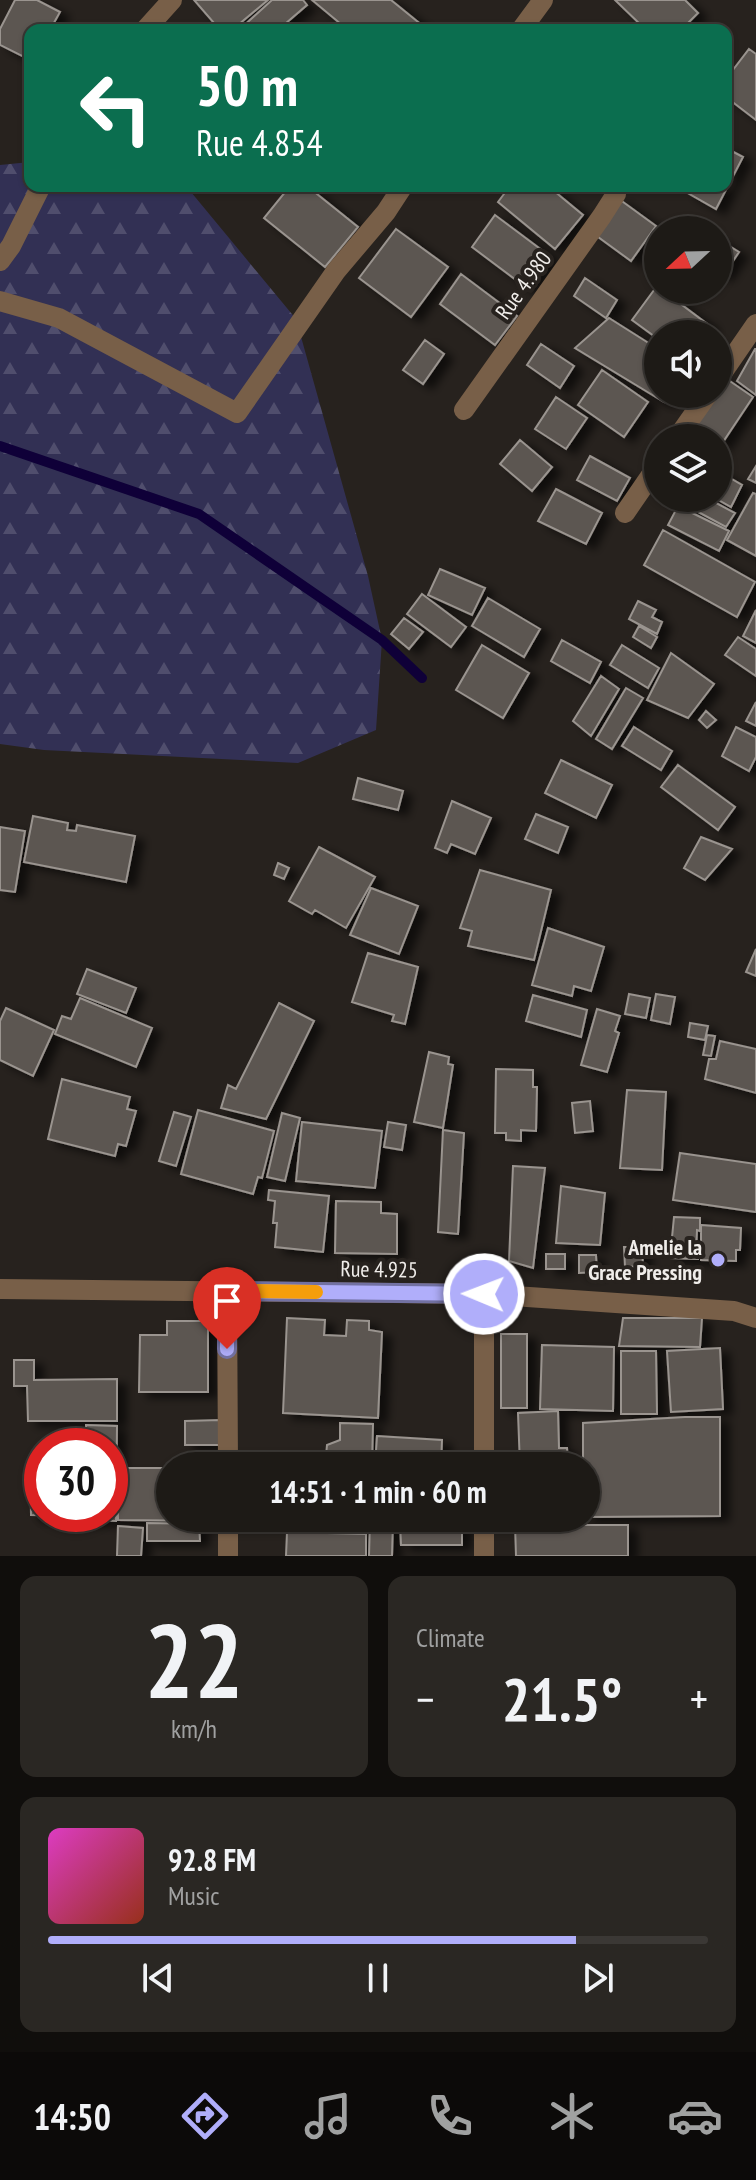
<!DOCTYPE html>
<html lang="en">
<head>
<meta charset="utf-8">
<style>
  body { margin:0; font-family:"PT Sans Narrow",sans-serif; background:#2a2723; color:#f1f3f6; height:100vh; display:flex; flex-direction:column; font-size:30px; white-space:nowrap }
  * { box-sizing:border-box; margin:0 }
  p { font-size:26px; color:#a0a1a1 }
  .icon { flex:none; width:44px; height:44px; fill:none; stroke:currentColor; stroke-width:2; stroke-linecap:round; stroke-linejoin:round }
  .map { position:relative; height:1556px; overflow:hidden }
  .drawer { display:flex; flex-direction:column; gap:20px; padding:20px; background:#100e0c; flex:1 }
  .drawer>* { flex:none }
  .banner { position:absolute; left:24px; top:24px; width:708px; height:168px; border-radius:16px; box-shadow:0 2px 6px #0004,0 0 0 2px #3b3835; background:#0b6e4f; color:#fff; overflow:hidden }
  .needle { width:52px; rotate:248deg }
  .controls { position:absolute; left:644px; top:216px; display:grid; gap:16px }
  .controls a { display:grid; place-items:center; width:88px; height:88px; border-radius:50%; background:#1d1a16; box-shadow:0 2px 6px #0004,0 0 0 2px #3b3835; font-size:40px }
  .speed { position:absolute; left:24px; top:1428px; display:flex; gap:16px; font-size:40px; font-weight:700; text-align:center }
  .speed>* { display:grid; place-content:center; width:104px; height:104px; border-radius:50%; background:#1d1a16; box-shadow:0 2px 6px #0004,0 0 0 2px #3b3835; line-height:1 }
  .speed .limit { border:12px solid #d22; background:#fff; color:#111 }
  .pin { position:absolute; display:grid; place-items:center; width:68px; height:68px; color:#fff; margin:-82px -34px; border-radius:50% 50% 50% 0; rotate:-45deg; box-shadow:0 0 8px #0007 }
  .pin .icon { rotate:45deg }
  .me { position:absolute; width:88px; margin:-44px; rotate:271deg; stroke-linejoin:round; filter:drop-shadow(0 0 6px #0008) }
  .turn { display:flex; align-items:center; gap:28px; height:168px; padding:0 40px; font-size:36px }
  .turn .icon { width:104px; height:104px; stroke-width:2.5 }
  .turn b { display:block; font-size:56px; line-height:68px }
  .big { font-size:60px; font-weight:600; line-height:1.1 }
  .drawer .widget { flex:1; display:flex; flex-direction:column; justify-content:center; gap:12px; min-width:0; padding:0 28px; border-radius:16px; background:#2a2723 }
  .drawer .dial { align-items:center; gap:0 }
  .dial b { font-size:104px; line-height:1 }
  .song { display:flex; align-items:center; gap:24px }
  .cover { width:96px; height:96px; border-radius:12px; background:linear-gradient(135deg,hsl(310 70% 55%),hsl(10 70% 35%)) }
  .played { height:8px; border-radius:4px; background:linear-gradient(90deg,#b0aefa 80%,#3b3835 80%) }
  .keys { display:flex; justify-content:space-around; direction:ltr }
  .heat { display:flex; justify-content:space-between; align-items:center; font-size:44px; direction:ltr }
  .drawer .tiles { flex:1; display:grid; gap:20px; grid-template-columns:1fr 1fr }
  .widget:last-child { grid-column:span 2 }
  .trip { position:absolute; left:156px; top:1452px; width:444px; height:80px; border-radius:40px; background:#1d1a16; box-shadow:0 2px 6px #0004,0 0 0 2px #3b3835; font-weight:600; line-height:80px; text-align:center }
  .tabs { display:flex; height:128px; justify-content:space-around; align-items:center; background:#0c0a09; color:#a0a1a1 }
  .tabs .icon { width:56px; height:56px }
  .tabs .on { color:#b0aefa }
  .tabs b { font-size:36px; color:#f1f3f6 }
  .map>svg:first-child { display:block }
  .forest { fill:url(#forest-firs) }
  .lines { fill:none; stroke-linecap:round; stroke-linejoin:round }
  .stream { stroke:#0f0038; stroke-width:10 }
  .building { fill:#5b5651; stroke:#9a948f; stroke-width:2; filter:url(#shadow) }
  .minor { stroke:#785f48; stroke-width:20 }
  .route-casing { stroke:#7271a2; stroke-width:20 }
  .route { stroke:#b0aefa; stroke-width:14 }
  .slow { stroke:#f59e0b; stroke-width:14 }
  .poi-dot { fill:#b0aefa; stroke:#27221e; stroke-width:3 }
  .labels { text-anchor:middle; stroke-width:8; stroke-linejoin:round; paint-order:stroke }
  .street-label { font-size:22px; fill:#f0edea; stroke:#27221e }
  .poi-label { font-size:22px; font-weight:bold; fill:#f0edea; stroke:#27221e; text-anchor:end }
</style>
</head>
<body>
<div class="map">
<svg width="756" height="1556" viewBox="0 0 756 1556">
  <defs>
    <pattern id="forest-firs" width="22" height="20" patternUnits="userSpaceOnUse" patternTransform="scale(2)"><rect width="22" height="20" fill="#323054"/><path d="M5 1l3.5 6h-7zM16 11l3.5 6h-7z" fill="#504e6d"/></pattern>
    <filter id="shadow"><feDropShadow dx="9" dy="5" stdDeviation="4" flood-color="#0009"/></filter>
  </defs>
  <rect width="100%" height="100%" fill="#27221e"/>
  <path class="forest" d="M30,162V186H186L296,319L368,576L382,640L376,730L298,763L44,750L0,744V165Z"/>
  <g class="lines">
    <path class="stream" d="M0,446L199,514L382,640L422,678"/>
  </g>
  <path class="building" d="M15,0H37L60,12L50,30H30V60L0,45V29Z
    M194,0H268L232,30H220Z
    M272,0H303L307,5L278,30H239Z
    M312,0H391L423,26L421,30H348Z
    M615,0H685L698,13L681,30H646Z
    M749,49L756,54V120L726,97V79Z
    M726,148L743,157L716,209L686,192L689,186H726Z
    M290,186H307L358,227L325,267L264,218Z
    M510,186H548L583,215L555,249L498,202Z
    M619,199L656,226L631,261L594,234Z
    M495,215L551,257L528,289L472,247Z
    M685,217L705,230H676Z
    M396,229L448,267L411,317L359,278Z
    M718,239L739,252L723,276L718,273Z
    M461,274L517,316L495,345L440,304Z
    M585,278L617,300L606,318L574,296Z
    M657,286L658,290H662L710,326L703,334H658V339L632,320Z
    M609,318L658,349V394H670L664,402L575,348Z
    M425,340L444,354L423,384L403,370Z
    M541,344L574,366L560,388L527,365Z
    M755,349H756V395L737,381Z
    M602,370L648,402L624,437L578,405Z
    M724,377L753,397L721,445L718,443V438H711L692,425L712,394H718V386Z
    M556,397L587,418L566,449L535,429Z
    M520,440L552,467L532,491L500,464Z
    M590,456L630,478L617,501L577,480Z
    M756,466V483L748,479Z
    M718,471L742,485L731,507L715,498H718Z
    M556,489L602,513L586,544L538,521Z
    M753,493L756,494V556L727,540Z
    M691,498H707L735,513L726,527L687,506Z
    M678,506L729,531L719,551L668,525Z
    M663,530L755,582L737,617L644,565Z
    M440,569L485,588L472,615L428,595Z
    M422,594L466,627L451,647L407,614Z
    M488,598L540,629L524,657L472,626Z
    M638,601L656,610L652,617L662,622L657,634L629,619Z
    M756,610V643L743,636Z
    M404,618L423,632L409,649L391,634Z
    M639,626L657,637L651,648L633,637Z
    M738,637L756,649V676L725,655Z
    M562,640L601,662L590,683L551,661Z
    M482,645L529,673L503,718L456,690Z
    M622,645L659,668L648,688L610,665Z
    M671,653L714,684L688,718L647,700Z
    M601,676L619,689L591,736L573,721Z
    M626,688L643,698L612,749L596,739Z
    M756,702V726L746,721Z
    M706,711L716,720L707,728L699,720Z
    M634,727L672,751L661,770L622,746Z
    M736,727L756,737V757L749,771L722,756Z
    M561,760L612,785L596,818L545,793Z
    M678,765L735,807L718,830L661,787Z
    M358,778L403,791L398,810L353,799Z
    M452,801L491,818L475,854L451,844L447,853L435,848Z
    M536,814L568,827L558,853L525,839Z
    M33,816L68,823L67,830L76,831L77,825L135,836L126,882L24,862Z
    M0,827L25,831L15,892L0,890Z
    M701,837L732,849L705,880L684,868Z
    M319,847L375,877L346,928L315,910L312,914L289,901Z
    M278,863L289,868L284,879L274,875Z
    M480,870L551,890L534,960L468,946L472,931L460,928Z
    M371,888L418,906L399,954L350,935Z
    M548,928L604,947L591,991L574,986L572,996L532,985Z
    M756,949V976L746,972Z
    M368,953L418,967L405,1024L392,1021L394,1015L352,1002Z
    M87,969L136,988L126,1013L77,994Z
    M629,994L650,998L646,1018L625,1014Z
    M656,994L675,997L670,1024L651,1020Z
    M533,995L587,1010L581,1037L526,1021Z
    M80,998L152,1028L136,1067L55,1034L62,1016L71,1019Z
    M279,1003L314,1021L266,1119L221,1108L228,1085L236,1089Z
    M6,1008L54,1030L33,1076L0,1060V1021Z
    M597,1009L620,1016L615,1031L619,1033L607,1072L581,1065Z
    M690,1023L708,1026L705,1040L688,1037Z
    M707,1035L715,1036L711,1056L703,1055Z
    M720,1041L756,1049V1093L705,1079L709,1059H716Z
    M429,1052L449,1057L448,1064L453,1065L443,1128L414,1122Z
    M496,1069L533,1070V1087H537L536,1131L521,1130V1141L506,1140V1133H495Z
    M62,1079L130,1097L127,1109L136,1111L126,1146L118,1144L115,1156L48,1139Z
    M627,1090L666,1092L662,1170L620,1168Z
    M590,1101L593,1131L575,1133L572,1103Z
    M198,1110L274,1131L262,1178L258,1177L253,1194L181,1174Z
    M174,1112L191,1117L176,1166L159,1161Z
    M282,1113L300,1118L285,1181L267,1177Z
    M302,1122L382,1131L375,1188L296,1181Z
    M388,1122L406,1125L402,1150L384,1147Z
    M443,1130L464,1133L458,1234L438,1232Z
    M680,1153L756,1164V1212L673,1200Z
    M513,1166L545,1168L533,1268L509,1261Z
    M561,1186L605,1193L600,1245L556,1243Z
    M269,1190L329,1196L323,1252L275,1247L277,1223H273L275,1201L268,1200Z
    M336,1201L381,1202V1213L397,1214V1254L335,1253Z
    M674,1217L700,1218V1231L697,1230L696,1254L699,1253L698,1259L670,1258Z
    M701,1225L741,1228L740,1250H736V1261L701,1260Z
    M624,1247H642L643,1266L625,1267Z
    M546,1254H565V1269H546Z
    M579,1255H596L597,1272L579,1273Z
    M287,1318L325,1320L324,1335L346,1336L347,1320L369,1321V1330L382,1332L378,1418L283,1413Z
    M623,1318H702L700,1347L619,1346Z
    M167,1321H208V1392H139L140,1335H167Z
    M501,1334H527V1408H501Z
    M542,1345L614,1347L613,1411L540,1409Z
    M720,1348L723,1409L671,1412L667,1351Z
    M621,1351H656L657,1414H621Z
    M14,1360H34V1380L117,1379V1421H28L27,1386H14Z
    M558,1411L559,1448H567L568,1466H520L518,1413Z
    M685,1417H720V1516L586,1517V1466H583V1423Z
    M220,1420V1445H185V1421Z
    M340,1423L373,1424L372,1466H325L327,1445L340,1440Z
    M86,1425L117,1426L116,1521L85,1520V1514H110V1446H86Z
    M377,1436L442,1440L441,1466H375Z
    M42,1459V1514L84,1516L31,1515L30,1460Z
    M117,1468H170V1518H220V1521L118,1520Z
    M370,1520L393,1521L392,1556H369Z
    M400,1522L462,1523V1545H401Z
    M147,1523L199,1524L200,1541H147Z
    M515,1525H628V1556H516Z
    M118,1526L143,1528L141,1556H117Z
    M287,1532L366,1534V1556H286Z"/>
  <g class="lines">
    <path class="minor" d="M145,30L172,0
      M521,30L543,0
      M0,261L11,246L41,186
      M0,301L59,318L237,413L336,271L386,212L403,186
      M718,379L756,324
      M464,410L602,216L616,194L615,186
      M677,438L708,394
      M625,513L658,465
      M0,1289L484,1294L734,1311L756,1318
      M227,1291L228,1466
      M484,1294V1466
      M228,1518V1556
      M484,1518V1556"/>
  </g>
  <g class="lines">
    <defs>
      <path id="route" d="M227,1349V1291L484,1294"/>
    </defs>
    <use href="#route" class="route-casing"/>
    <use href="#route" class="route"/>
    <path class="slow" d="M253,1291L316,1292"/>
  </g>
  <circle class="poi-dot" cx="718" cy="1260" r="8"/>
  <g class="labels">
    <g class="street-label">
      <text transform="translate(523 285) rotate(-54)" y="8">Rue 4.980</text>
      <text transform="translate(379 1269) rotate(1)" y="8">Rue 4.925</text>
    </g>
    <g class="poi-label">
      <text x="702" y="1255">Amelie la<tspan x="702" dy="25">Grace Pressing</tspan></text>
    </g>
  </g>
</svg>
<div class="controls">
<a><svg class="needle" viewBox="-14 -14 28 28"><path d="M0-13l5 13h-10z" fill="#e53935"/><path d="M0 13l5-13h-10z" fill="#a0a1a1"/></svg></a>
<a><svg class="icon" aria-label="sound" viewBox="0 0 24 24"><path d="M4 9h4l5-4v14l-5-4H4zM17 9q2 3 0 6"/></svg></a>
<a><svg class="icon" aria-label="layers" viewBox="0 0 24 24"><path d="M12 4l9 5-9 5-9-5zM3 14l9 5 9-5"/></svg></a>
</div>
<div class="speed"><div class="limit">30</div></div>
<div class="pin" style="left:227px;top:1349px;background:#d93025"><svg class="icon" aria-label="arrive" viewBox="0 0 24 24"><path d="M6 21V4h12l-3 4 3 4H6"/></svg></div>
<svg class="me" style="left:484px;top:1294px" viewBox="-20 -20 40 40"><circle r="17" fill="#b0aefa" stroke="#fff" stroke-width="3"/><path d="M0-11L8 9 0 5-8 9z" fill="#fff"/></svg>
<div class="trip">14:51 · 1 min · 60 m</div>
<div class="banner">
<div class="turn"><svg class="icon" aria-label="left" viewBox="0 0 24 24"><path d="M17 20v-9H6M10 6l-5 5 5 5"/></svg><div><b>50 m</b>Rue 4.854</div></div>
</div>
</div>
<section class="drawer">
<div class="tiles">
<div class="widget dial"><b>22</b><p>km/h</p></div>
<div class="widget"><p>Climate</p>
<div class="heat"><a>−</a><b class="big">21.5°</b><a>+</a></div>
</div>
<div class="widget">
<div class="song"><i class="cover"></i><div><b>92.8 FM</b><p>Music</p></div></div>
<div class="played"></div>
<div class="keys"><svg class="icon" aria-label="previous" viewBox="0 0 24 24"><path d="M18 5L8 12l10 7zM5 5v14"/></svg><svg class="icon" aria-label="pause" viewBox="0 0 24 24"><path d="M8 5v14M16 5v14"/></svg><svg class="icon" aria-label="next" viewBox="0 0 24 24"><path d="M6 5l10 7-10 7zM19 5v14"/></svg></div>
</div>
</div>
</section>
<nav class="tabs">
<b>14:50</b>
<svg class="icon on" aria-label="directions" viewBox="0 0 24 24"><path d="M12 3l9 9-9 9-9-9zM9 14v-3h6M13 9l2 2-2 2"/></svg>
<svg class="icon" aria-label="music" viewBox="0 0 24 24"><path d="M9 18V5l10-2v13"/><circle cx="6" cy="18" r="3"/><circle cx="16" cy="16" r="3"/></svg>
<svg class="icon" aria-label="phone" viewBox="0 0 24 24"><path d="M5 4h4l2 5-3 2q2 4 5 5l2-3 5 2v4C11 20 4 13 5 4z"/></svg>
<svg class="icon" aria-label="climate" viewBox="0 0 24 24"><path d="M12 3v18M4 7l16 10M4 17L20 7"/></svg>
<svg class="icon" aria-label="car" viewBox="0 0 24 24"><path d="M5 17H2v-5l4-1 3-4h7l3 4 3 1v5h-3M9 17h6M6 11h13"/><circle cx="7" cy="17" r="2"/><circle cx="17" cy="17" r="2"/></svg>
</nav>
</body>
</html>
